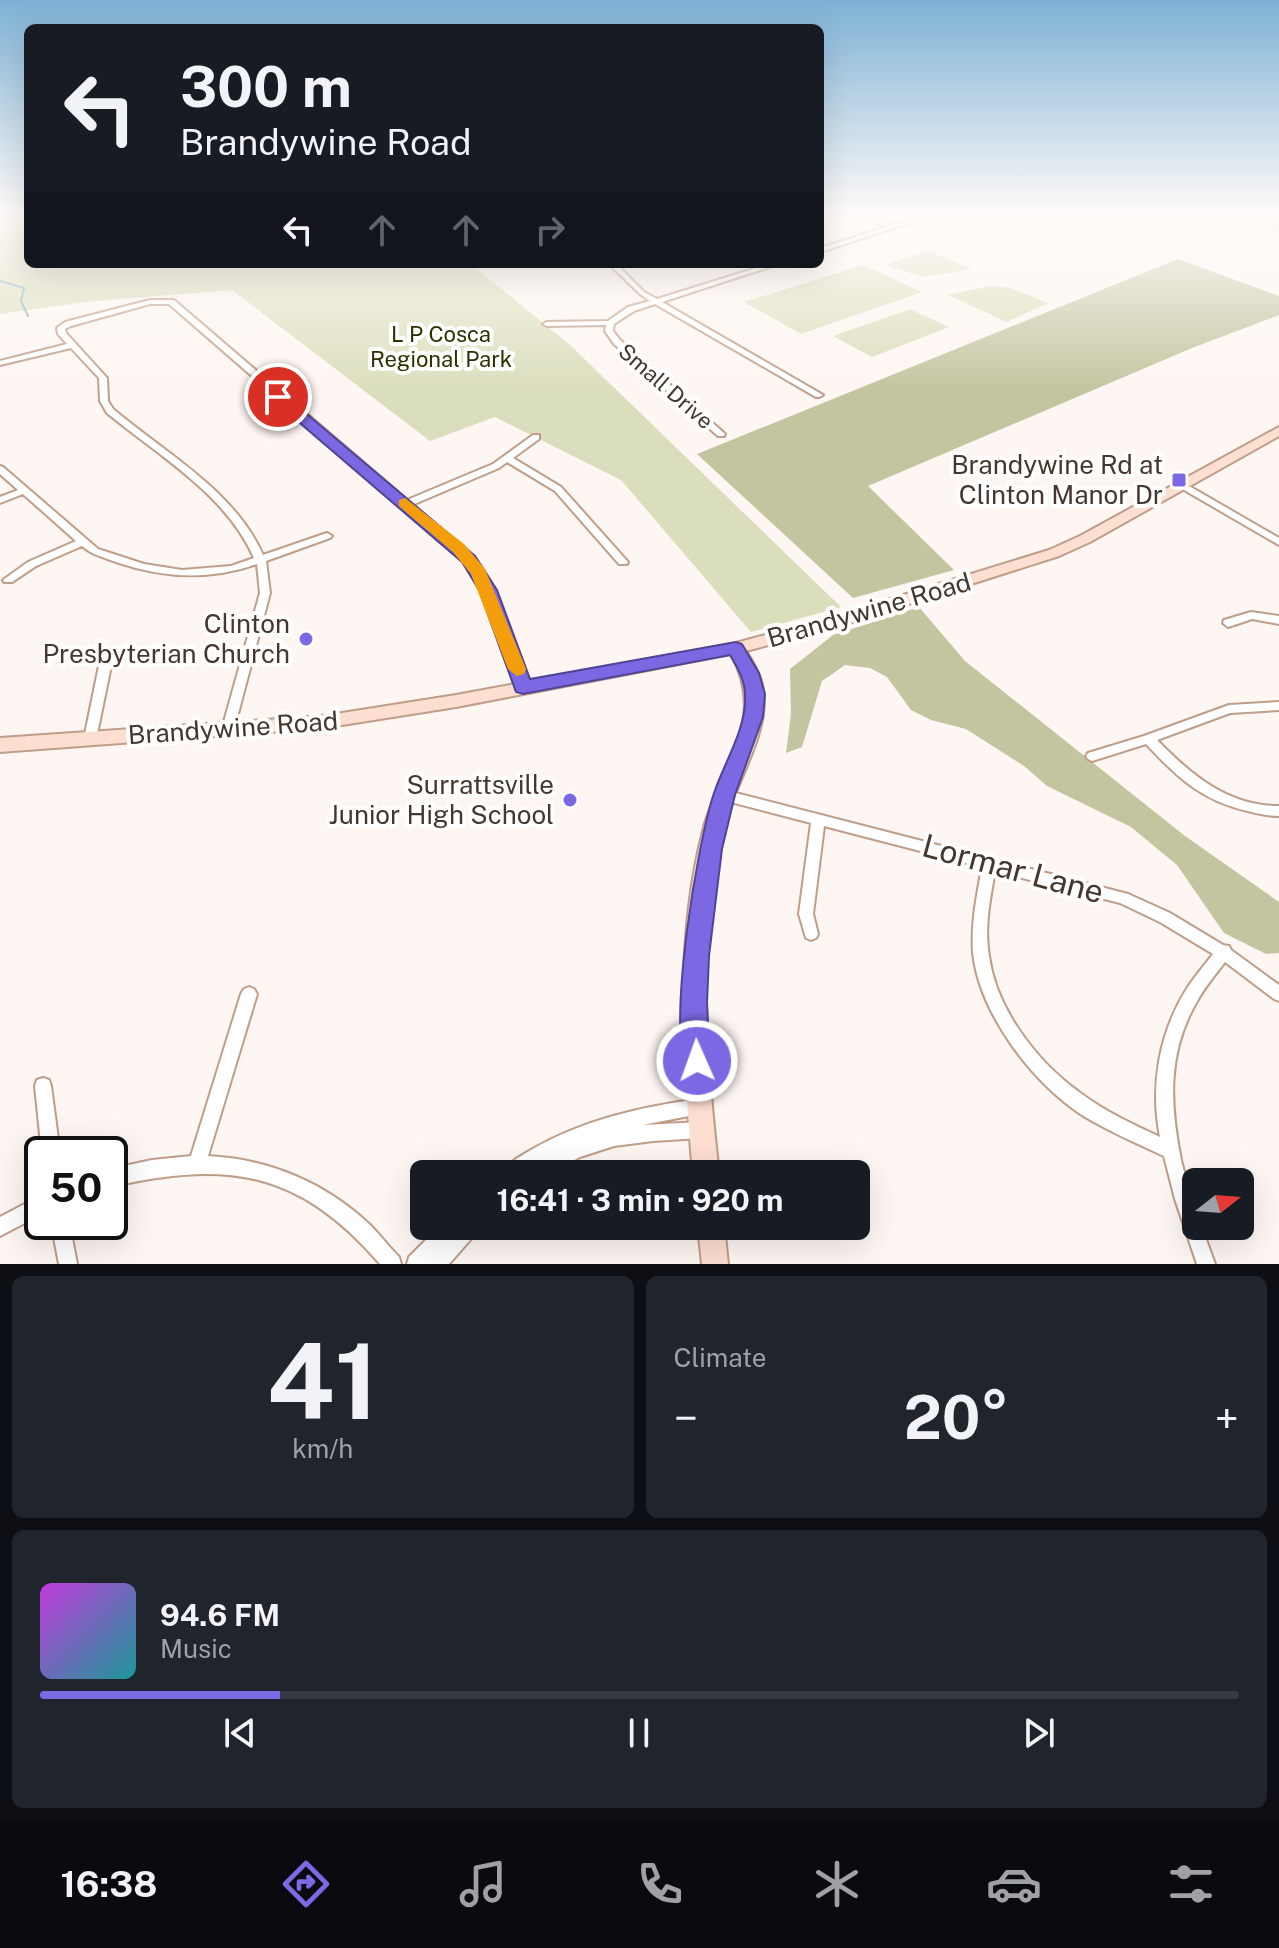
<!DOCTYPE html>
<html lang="en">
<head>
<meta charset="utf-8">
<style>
  body { margin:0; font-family:"Public Sans",sans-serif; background:#20242c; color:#f1f3f6; height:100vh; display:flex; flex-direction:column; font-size:30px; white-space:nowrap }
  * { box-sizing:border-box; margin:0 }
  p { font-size:26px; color:#9ea1a6 }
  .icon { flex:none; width:44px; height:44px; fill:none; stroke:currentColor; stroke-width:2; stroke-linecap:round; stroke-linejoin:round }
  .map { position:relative; height:1264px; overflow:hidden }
  .panel { display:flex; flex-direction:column; gap:12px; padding:12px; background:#0d0f14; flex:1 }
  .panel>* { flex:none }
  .hud { position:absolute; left:24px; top:24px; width:800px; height:244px; border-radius:12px; box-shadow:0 8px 32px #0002; background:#171b24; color:#f1f3f6; overflow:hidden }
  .needle { width:52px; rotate:73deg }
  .tools { position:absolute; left:1182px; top:1168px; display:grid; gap:16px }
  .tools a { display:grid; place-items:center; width:72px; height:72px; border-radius:12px; background:#171b24; box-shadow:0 8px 32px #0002; font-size:40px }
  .speed { position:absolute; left:24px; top:1136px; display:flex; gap:16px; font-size:40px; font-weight:700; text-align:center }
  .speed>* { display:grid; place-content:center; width:104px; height:104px; border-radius:50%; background:#171b24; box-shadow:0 8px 32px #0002; line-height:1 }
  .speed .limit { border:4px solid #111; border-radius:12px; background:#fff; color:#111 }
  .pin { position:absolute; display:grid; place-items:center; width:68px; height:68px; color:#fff; margin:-34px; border:4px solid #fff; border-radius:50%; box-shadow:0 2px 8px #0007 }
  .me { position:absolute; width:88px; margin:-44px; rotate:358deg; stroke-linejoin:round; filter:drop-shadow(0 0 6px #0008) }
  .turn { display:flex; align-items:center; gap:28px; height:168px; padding:0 24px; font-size:36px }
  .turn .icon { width:104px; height:104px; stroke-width:2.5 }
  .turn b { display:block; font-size:56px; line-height:68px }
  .lanes { display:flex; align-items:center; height:76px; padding:0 24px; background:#0003; justify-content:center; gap:40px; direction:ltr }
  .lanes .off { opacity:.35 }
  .big { font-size:60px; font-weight:700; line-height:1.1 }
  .panel .widget { flex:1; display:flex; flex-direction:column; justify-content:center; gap:12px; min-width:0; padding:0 28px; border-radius:12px; background:#20242c }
  .panel .dial { align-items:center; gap:0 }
  .dial b { font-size:104px; line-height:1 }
  .song { display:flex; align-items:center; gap:24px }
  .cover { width:96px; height:96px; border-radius:12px; background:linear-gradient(135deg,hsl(290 70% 55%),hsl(180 70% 35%)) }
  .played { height:8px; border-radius:4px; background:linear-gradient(90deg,#7d68e4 20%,#363941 20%) }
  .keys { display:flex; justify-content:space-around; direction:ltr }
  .heat { display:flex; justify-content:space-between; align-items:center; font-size:44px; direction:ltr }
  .panel .tiles { flex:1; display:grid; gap:12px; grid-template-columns:1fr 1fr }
  .widget:last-child { grid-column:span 2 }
  .trip { position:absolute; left:410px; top:1160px; width:460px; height:80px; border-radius:12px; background:#171b24; box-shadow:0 8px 32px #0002; font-weight:700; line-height:80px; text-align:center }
  .tab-bar { display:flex; height:128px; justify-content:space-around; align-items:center; background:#090b0e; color:#9ea1a6 }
  .tab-bar .icon { width:56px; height:56px }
  .tab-bar .selected { color:#7d68e4 }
  .tab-bar b { font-size:36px; color:#f1f3f6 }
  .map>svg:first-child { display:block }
  .green { fill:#dbdebc }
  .forest { fill:#c2c59f }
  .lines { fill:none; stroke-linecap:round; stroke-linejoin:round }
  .stream { stroke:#7eacb5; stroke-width:2 }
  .minor-casing { stroke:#bf9e89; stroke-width:4 }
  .secondary-casing { stroke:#bf9e89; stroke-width:4 }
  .primary-casing { stroke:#d6d3d1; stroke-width:4 }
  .minor { fill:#fff; fill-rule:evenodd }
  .secondary { fill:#fddfd1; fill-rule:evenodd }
  .primary { fill:#fbbfa4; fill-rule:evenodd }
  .route { fill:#7d68e4; stroke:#514494; stroke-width:2 }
  .slow { fill:#f59e0b }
  .poi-dot { fill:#7d68e4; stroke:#fff; stroke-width:3 }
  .labels { text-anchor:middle; stroke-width:8; stroke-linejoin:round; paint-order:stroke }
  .far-park-label { font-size:22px; fill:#2e2f00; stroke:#fff }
  .far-street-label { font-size:22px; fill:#45372e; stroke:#fff }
  .poi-label { font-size:26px; fill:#45372e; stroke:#fff; text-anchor:end }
  .street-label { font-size:26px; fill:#45372e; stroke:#fff }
  .near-street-label { font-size:32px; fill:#45372e; stroke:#fff }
</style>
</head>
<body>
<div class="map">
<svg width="1279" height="1264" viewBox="0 0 1279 1264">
  <rect width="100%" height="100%" fill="#fef6f2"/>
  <path class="green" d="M0,214H28V264H471L571,346L841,607L751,632L621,480L495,417L430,441L232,290L85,302L0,314Z
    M924,252H931L972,269L922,277L885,265Z
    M863,265L922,292L801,334L744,302Z
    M989,286L1011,288L1048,303L1007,322L948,295Z
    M910,309L949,327L872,357L833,336Z"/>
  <path class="forest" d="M1178,259L1279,296V315L1192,348L868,486L954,570L853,598L697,454Z
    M919,607L965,661L1185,836L1279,902V953L1266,954L1224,933L1177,865L1131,827L1047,786L1024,766L966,729L931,720L911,710L887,677L870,668L845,665L822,681L802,747L786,753L791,714L790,669L833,635Z"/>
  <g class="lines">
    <path class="stream" d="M0,281L24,288L21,301L28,316"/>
    <defs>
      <path id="minor" d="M854,214C868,213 878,223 892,224C905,225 921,213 936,214L820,252V248L887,227Z
        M609,264H616L644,292L657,299L769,264H779L662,302L823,395L819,397H816L655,304L634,311L614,324L613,331L620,340L725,434L724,436H718L614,344L605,331L606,325L547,326L543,324L547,322L608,321L628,307L650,301L640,294Z
        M150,300H174L407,500L493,464L533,435H539V439L513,458L561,487L628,562L627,564H619L555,491L507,462L499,468L412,505L474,559L493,590L529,687L527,690H519L483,590L465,561L169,304H150L71,326L65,329L66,333L107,378L108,401L113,409C165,453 234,490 263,555L324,534L327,533L332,536L330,538L266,561L270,593L234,729L232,732H224L222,729L260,593L257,564C209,581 163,578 116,562C103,557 92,555 82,546L36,566L12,582H4L3,580L28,562L76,541L23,494L0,503V497L18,490L0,474V466L3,467L98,549L144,564L182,570L231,566L254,558C226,494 159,456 107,413L100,401L99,378L71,348L0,365V361L67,344L58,334L57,328L65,322Z
        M1182,482L1279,538V545L1179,487V483Z
        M1251,612L1279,616V624L1252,619L1228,627L1223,623L1224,620Z
        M107,652L113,656L96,739L94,742H86L84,739L101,656Z
        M1279,702V710L1230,713L1157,740C1191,775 1228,806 1279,806V816C1268,816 1259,814 1248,811C1202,801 1177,777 1146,744L1092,761L1088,759L1086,756L1088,753L1144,736L1229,705Z
        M724,790L1128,894L1170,913L1223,945L1229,946L1231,950L1279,985V1001L1274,999L1225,962C1215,975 1204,988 1196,1003C1167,1054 1170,1104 1181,1160C1186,1182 1196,1203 1196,1226H1201L1215,1264H1197L1175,1199L1164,1156C1136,1143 1108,1131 1082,1115C1032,1082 979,1013 973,952C971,923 977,895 982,867L824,826L813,914L818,934L816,938L811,940L806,938L799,914L811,823L719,799L718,795L719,791ZM995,871L1120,903L1160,922L1213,954C1204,966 1194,977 1186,990C1159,1034 1150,1086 1160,1137C1132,1124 1104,1111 1079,1092C1037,1062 996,1009 989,956C984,928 990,899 995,871Z
        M249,987L254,989L257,994L208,1156C269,1159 326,1183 370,1225C380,1235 389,1247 399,1257L401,1264H380C299,1170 227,1160 110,1187V1169L152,1160L191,1156L241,994L244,989Z
        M43,1078L49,1080L51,1086L60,1154H42L35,1086L37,1080Z
        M699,1099L705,1101L707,1107L705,1113L642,1125L701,1122L707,1124L709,1130L707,1136L701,1138L653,1141L614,1146L580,1157L549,1174H502C507,1163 521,1156 531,1150C583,1120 640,1107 699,1099Z
        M42,1195V1214L0,1236V1217Z
        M51,1222H69L77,1264H59Z
        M440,1226H480L477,1232L449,1264H407L409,1257Z"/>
      <path id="secondary" d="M1279,427V436L1090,542L1059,556L846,624L746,651C753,663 761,675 763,690C770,734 733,786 723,829C696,942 706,1060 719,1174H693C683,1059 674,940 704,827C721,765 768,720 731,654L456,707L323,728L0,752V738L323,716L456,695L736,643L835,616L1049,550L1080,536Z
        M698,1226H724L728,1264H702Z"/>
      <path id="primary" d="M1238,214H1249L1279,225V231Z"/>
    </defs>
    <use href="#minor" class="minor-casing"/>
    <use href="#secondary" class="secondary-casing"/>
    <use href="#primary" class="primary-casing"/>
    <use href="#minor" class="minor"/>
    <use href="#secondary" class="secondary"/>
    <use href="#primary" class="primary"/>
  </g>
  <linearGradient id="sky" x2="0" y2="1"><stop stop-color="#7db1d4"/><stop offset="0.55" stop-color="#fffbf9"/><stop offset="1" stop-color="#fffbf9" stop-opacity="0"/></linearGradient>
  <rect width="1279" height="391" fill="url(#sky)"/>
  <path class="route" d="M273,394H283L475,556L497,590L530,679L736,642L742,644L759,673L765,694L763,717L735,795L722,849L709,956L707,1003L710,1061L706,1070L697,1074L687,1070C667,1024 697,844 714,793C724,763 747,728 745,695C745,680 737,667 730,655L523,694L516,692L479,590L462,562L273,400Z"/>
  <path class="slow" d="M405,498L464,544L485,569L526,669L524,674L517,676L508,669L471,574L453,552L399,506V500Z"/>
  <g class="poi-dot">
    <rect x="1171" y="472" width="16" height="16" rx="4"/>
    <circle cx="306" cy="639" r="8"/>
    <circle cx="570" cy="800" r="8"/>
  </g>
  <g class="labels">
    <g class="far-park-label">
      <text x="441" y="342">L P Cosca<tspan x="441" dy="25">Regional Park</tspan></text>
    </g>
    <g class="far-street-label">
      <text transform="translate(666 386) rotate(41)" y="8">Small Drive</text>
    </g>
    <g class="poi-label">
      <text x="1163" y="474">Brandywine Rd at<tspan x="1163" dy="30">Clinton Manor Dr</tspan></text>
      <text x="290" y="633">Clinton<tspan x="290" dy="30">Presbyterian Church</tspan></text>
      <text x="554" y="794">Surrattsville<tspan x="554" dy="30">Junior High School</tspan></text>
    </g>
    <g class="street-label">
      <text transform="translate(869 610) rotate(-16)" y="9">Brandywine Road</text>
      <text transform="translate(233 728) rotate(-4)" y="9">Brandywine Road</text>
    </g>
    <g class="near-street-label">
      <text transform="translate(1013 869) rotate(15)" y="11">Lormar Lane</text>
    </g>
  </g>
</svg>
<div class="tools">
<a><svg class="needle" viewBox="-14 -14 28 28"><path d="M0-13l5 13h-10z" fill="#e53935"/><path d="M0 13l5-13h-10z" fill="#9ea1a6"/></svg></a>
</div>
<div class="speed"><div class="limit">50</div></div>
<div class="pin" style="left:278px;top:397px;background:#d93025"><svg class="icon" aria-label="arrive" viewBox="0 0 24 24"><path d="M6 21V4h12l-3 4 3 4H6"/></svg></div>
<svg class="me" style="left:697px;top:1061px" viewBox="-20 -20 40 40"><circle r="17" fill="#7d68e4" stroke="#fff" stroke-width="3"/><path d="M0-11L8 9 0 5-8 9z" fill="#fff"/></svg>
<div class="trip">16:41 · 3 min · 920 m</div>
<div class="hud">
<div class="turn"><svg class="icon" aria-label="left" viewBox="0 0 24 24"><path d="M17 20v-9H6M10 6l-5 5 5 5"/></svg><div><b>300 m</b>Brandywine Road</div></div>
<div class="lanes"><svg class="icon" aria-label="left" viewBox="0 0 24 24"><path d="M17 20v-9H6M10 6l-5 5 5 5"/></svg><svg class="icon off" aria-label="ahead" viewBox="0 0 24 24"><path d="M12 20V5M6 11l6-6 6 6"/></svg><svg class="icon off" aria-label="ahead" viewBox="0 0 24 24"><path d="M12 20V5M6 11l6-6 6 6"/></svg><svg class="icon off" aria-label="right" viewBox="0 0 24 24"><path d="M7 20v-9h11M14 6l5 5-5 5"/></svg></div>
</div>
</div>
<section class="panel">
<div class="tiles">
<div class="widget dial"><b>41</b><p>km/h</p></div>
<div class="widget"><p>Climate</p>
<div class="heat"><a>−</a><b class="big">20°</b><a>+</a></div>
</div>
<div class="widget">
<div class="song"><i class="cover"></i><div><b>94.6 FM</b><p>Music</p></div></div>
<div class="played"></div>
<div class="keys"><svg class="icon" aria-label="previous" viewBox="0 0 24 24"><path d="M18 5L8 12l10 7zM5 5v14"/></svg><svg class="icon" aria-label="pause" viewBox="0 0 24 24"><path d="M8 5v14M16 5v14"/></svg><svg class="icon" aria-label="next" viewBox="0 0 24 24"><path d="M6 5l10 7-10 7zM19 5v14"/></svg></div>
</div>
</div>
</section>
<nav class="tab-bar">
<b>16:38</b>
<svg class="icon selected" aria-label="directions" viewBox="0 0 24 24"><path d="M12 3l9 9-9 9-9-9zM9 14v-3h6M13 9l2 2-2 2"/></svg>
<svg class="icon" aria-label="music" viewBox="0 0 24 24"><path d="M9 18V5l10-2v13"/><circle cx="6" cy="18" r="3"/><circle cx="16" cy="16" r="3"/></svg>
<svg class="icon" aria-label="phone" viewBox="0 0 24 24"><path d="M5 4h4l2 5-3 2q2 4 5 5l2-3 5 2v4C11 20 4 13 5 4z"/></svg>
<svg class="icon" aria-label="climate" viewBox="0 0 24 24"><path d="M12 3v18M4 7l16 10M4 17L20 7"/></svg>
<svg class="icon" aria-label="car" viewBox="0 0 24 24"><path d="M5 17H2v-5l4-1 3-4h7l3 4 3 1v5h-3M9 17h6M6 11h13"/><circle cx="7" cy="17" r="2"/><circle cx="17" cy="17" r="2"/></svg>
<svg class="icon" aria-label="filters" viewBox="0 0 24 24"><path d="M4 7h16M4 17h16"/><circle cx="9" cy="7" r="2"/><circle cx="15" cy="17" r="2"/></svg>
</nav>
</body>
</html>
